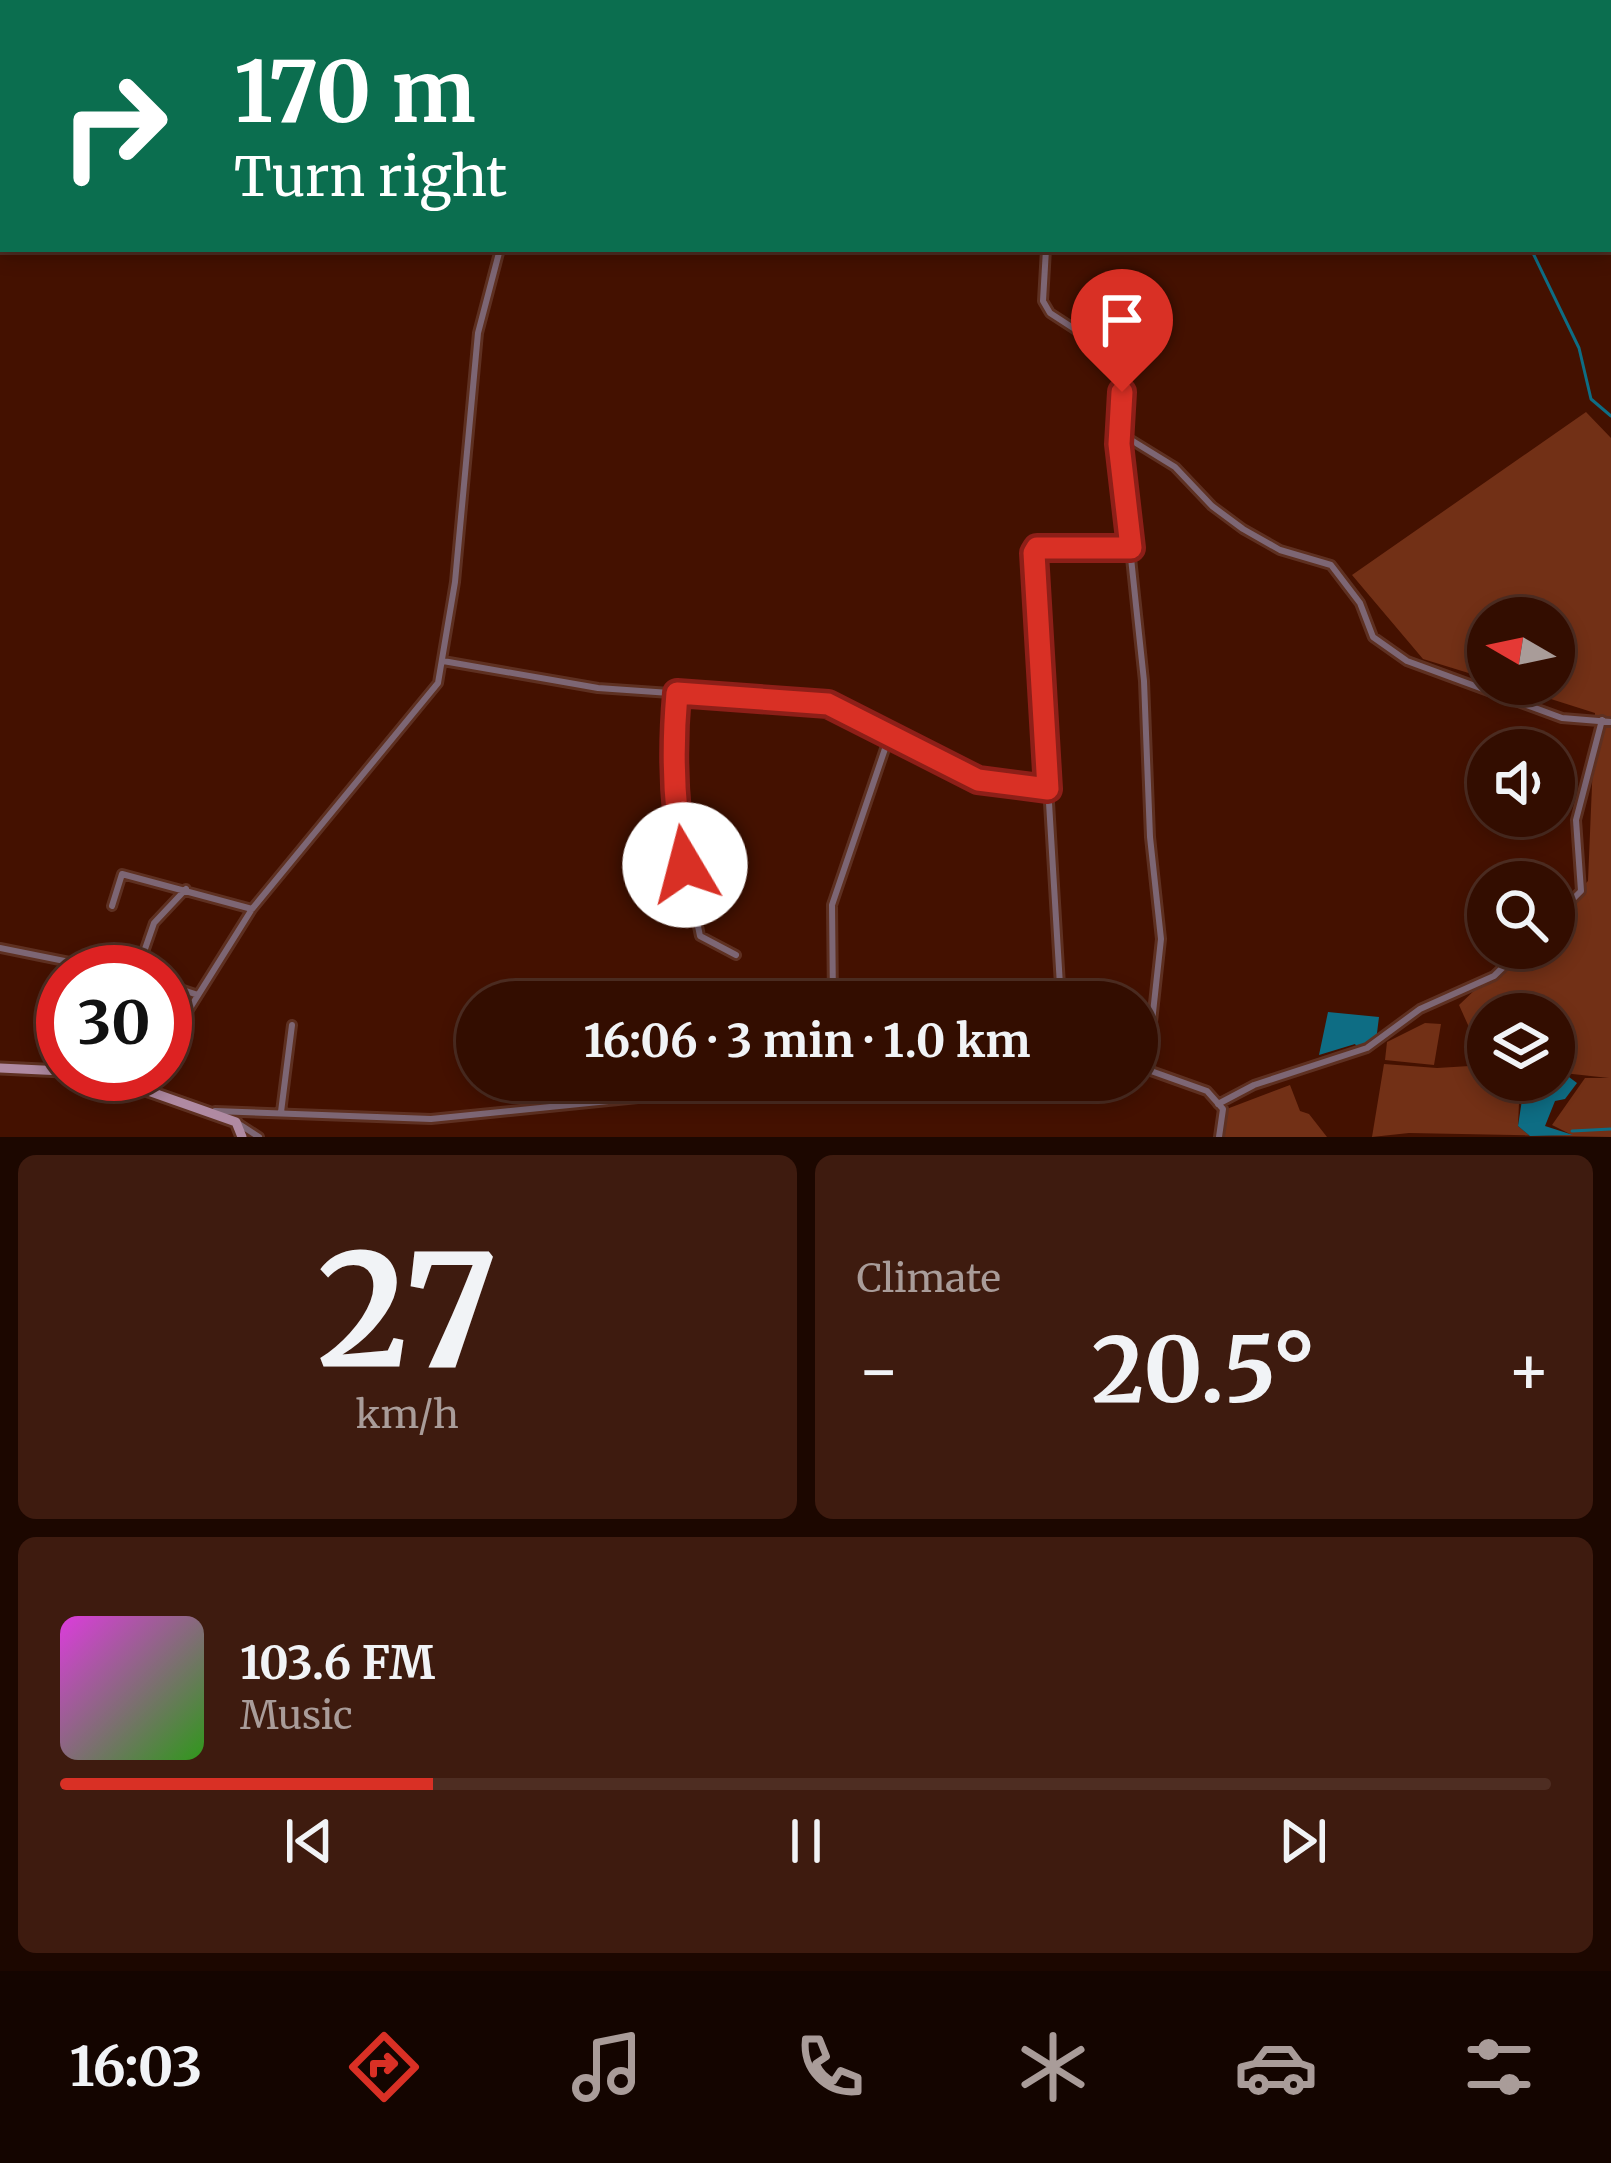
<!DOCTYPE html>
<html lang="en">
<head>
<meta charset="utf-8">
<style>
  body { margin:0; font-family:Merriweather,serif; background:#3e1b0f; color:#f1f3f6; height:100vh; display:flex; flex-direction:column; font-size:45px; white-space:nowrap }
  * { box-sizing:border-box; margin:0 }
  p { font-size:39px; color:#a99c99 }
  .icon { flex:none; width:66px; height:66px; fill:none; stroke:currentColor; stroke-width:2; stroke-linecap:round; stroke-linejoin:round }
  .map { position:relative; height:1137px; overflow:hidden }
  .drawer { display:flex; flex-direction:column; gap:18px; padding:18px; background:#1c0700; flex:1 }
  .drawer>* { flex:none }
  .top-card { position:absolute; left:0px; top:0px; width:1611px; height:252px; box-shadow:0 6px 18px #0003,0 0 0 3px #4e2d22; background:#0b6e4f; color:#fff; overflow:hidden }
  .needle { width:78px; rotate:279deg }
  .buttons { position:absolute; left:1467px; top:597px; display:grid; gap:24px }
  .buttons a { display:grid; place-items:center; width:108px; height:108px; border-radius:50%; background:#330d00; box-shadow:0 6px 18px #0003,0 0 0 3px #4e2d22; font-size:60px }
  .speed { position:absolute; left:36px; top:945px; display:flex; gap:24px; font-size:60px; font-weight:700; text-align:center }
  .speed>* { display:grid; place-content:center; width:156px; height:156px; border-radius:50%; background:#330d00; box-shadow:0 6px 18px #0003,0 0 0 3px #4e2d22; line-height:1 }
  .speed .limit { border:18px solid #d22; background:#fff; color:#111 }
  .pin { position:absolute; display:grid; place-items:center; width:102px; height:102px; color:#fff; margin:-123px -51px; border-radius:50% 50% 50% 0; rotate:-45deg; box-shadow:0 0 12px #0007 }
  .pin .icon { rotate:45deg }
  .me { position:absolute; width:132px; margin:-66px; rotate:352deg; stroke-linejoin:round; filter:drop-shadow(0 0 9px #0008) }
  .turn { display:flex; align-items:center; gap:42px; height:252px; padding:0 36px; font-size:54px }
  .turn .icon { width:156px; height:156px; stroke-width:2.5 }
  .turn b { display:block; font-size:84px; line-height:102px }
  .big { font-size:90px; font-weight:700; line-height:1.1 }
  .drawer .card { flex:1; display:flex; flex-direction:column; justify-content:center; gap:18px; min-width:0; padding:0 42px; border-radius:18px; background:#3e1b0f }
  .drawer .dial { align-items:center; gap:0 }
  .dial b { font-size:156px; line-height:1 }
  .song { display:flex; align-items:center; gap:36px }
  .cover { width:144px; height:144px; border-radius:18px; background:linear-gradient(135deg,hsl(300 70% 55%),hsl(110 70% 35%)) }
  .played { height:12px; border-radius:6px; background:linear-gradient(90deg,#d93025 25%,#4e2d22 25%) }
  .keys { display:flex; justify-content:space-around; direction:ltr }
  .heat { display:flex; justify-content:space-between; align-items:center; font-size:66px; direction:ltr }
  .drawer .tiles { flex:1; display:grid; gap:18px; grid-template-columns:1fr 1fr }
  .card:last-child { grid-column:span 2 }
  .trip { position:absolute; left:456px; top:981px; width:702px; height:120px; border-radius:60px; background:#330d00; box-shadow:0 6px 18px #0003,0 0 0 3px #4e2d22; font-weight:700; line-height:120px; text-align:center }
  .tabs { display:flex; height:192px; justify-content:space-around; align-items:center; background:#140500; color:#a99c99 }
  .tabs .icon { width:84px; height:84px }
  .tabs .selected { color:#d93025 }
  .tabs b { font-size:54px; color:#f1f3f6 }
  .map>svg:first-child { display:block }
  .green { fill:#723016; fill-rule:evenodd }
  .water { fill:#0e6d84 }
  .lines { fill:none; stroke-linecap:round; stroke-linejoin:round }
  .stream { stroke:#0e6d84; stroke-width:3 }
  .canal { stroke:#0e6d84; stroke-width:8 }
  .street-casing { stroke:#5e3021; stroke-width:12 }
  .secondary-casing { stroke:#5e3021; stroke-width:15 }
  .street { stroke:#7d6674; stroke-width:6 }
  .secondary { stroke:#b08aa2; stroke-width:9 }
  .route-casing { stroke:#8d1f18; stroke-width:30 }
  .route { stroke:#d93025; stroke-width:21 }
</style>
</head>
<body>
<div class="map">
<svg width="1611" height="1137" viewBox="0 0 1611 1137">
  <rect width="100%" height="100%" fill="#410"/>
  <path class="green" d="M1586,412L1611,438V1137L1409,1133L1372,1137L1384,1064L1437,1068L1486,1065L1459,1005L1519,948H1554V915L1588,881L1595,713L1503,684H1554V618H1488V679L1423,659L1352,575ZM1488,1014H1554V1072L1609,1078H1585L1552,1125L1572,1135L1530,1136L1518,1126L1520,1080H1488Z
    M1425,1023L1441,1024L1434,1065L1385,1060L1387,1042Z
    M1290,1085L1300,1111L1309,1114L1327,1137H1221L1224,1110Z"/>
  <path class="water" d="M1328,1012L1379,1017L1376,1041L1359,1050L1355,1044L1319,1055Z
    M1569,1077L1577,1083L1565,1099L1555,1101L1545,1126L1573,1135L1530,1136L1518,1126L1525,1080L1561,1083Z"/>
  <g class="lines">
    <path class="stream" d="M1411,0L1412,3
      M1531,249L1579,348L1591,399L1611,416
      M1572,1131L1611,1129"/>
    <path class="canal" d="M1538,0L1540,3"/>
    <defs>
      <path id="street" d="M229,0L239,3
        M1573,0L1594,3
        M564,3L565,0
        M782,3L783,0
        M848,3V0
        M1084,3V0
        M1608,5H1611
        M1046,249L1043,301L1050,313L1124,361L1129,372L1119,417L1123,435L1119,444L1144,681L1150,837L1161,939L1147,1068
        M1123,435L1175,467L1212,506L1243,529L1280,550L1331,565L1360,603L1373,637L1407,661L1562,718L1611,722
        M443,661L598,688L828,704L978,780L1048,789
        M677,693C670,777 683,854 700,936L736,955
        M112,906L122,874L252,909
        M1554,918L1581,891L1576,820L1602,720
        M0,948L119,972
        M137,972L154,923L186,889
        M165,984L198,995
        M833,1002L832,905L890,734
        M1061,1002L1034,553L1037,548H1130
        M165,1048L252,909L438,683L455,582L478,333L500,249
        M1137,1066L1207,1091L1223,1109L1219,1137
        M142,1087L150,1074
        M1218,1104L1254,1085L1367,1048L1420,1009L1494,976L1523,948
        M215,1111L431,1119L815,1080
        M281,1112L292,1025
        M239,1124L259,1137"/>
      <path id="secondary" d="M0,1068L63,1071
        M100,1074L236,1122L242,1137"/>
    </defs>
    <use href="#street" class="street-casing"/>
    <use href="#secondary" class="secondary-casing"/>
    <use href="#street" class="street"/>
    <use href="#secondary" class="secondary"/>
  </g>
  <g class="lines">
    <defs>
      <path id="route" d="M685,865C673,808 672,750 677,693L828,704L978,780L1048,789L1034,553L1037,548H1131L1119,444L1122,392"/>
    </defs>
    <use href="#route" class="route-casing"/>
    <use href="#route" class="route"/>
  </g>
</svg>
<div class="buttons">
<a><svg class="needle" viewBox="-14 -14 28 28"><path d="M0-13l5 13h-10z" fill="#e53935"/><path d="M0 13l5-13h-10z" fill="#a99c99"/></svg></a>
<a><svg class="icon" aria-label="sound" viewBox="0 0 24 24"><path d="M4 9h4l5-4v14l-5-4H4zM17 9q2 3 0 6"/></svg></a>
<a><svg class="icon" aria-label="search" viewBox="0 0 24 24"><circle cx="10" cy="10" r="6"/><path d="M15 15l6 6"/></svg></a>
<a><svg class="icon" aria-label="layers" viewBox="0 0 24 24"><path d="M12 4l9 5-9 5-9-5zM3 14l9 5 9-5"/></svg></a>
</div>
<div class="speed"><div class="limit">30</div></div>
<div class="pin" style="left:1122px;top:392px;background:#d93025"><svg class="icon" aria-label="arrive" viewBox="0 0 24 24"><path d="M6 21V4h12l-3 4 3 4H6"/></svg></div>
<svg class="me" style="left:685px;top:865px" viewBox="-20 -20 40 40"><circle r="19" fill="#fff"/><path d="M0-13L10 11 0 6-10 11z" fill="#d93025"/></svg>
<div class="trip">16:06 · 3 min · 1.0 km</div>
<div class="top-card">
<div class="turn"><svg class="icon" aria-label="right" viewBox="0 0 24 24"><path d="M7 20v-9h11M14 6l5 5-5 5"/></svg><div><b>170 m</b>Turn right</div></div>
</div>
</div>
<section class="drawer">
<div class="tiles">
<div class="card dial"><b>27</b><p>km/h</p></div>
<div class="card"><p>Climate</p>
<div class="heat"><a>−</a><b class="big">20.5°</b><a>+</a></div>
</div>
<div class="card">
<div class="song"><i class="cover"></i><div><b>103.6 FM</b><p>Music</p></div></div>
<div class="played"></div>
<div class="keys"><svg class="icon" aria-label="previous" viewBox="0 0 24 24"><path d="M18 5L8 12l10 7zM5 5v14"/></svg><svg class="icon" aria-label="pause" viewBox="0 0 24 24"><path d="M8 5v14M16 5v14"/></svg><svg class="icon" aria-label="next" viewBox="0 0 24 24"><path d="M6 5l10 7-10 7zM19 5v14"/></svg></div>
</div>
</div>
</section>
<nav class="tabs">
<b>16:03</b>
<svg class="icon selected" aria-label="directions" viewBox="0 0 24 24"><path d="M12 3l9 9-9 9-9-9zM9 14v-3h6M13 9l2 2-2 2"/></svg>
<svg class="icon" aria-label="music" viewBox="0 0 24 24"><path d="M9 18V5l10-2v13"/><circle cx="6" cy="18" r="3"/><circle cx="16" cy="16" r="3"/></svg>
<svg class="icon" aria-label="phone" viewBox="0 0 24 24"><path d="M5 4h4l2 5-3 2q2 4 5 5l2-3 5 2v4C11 20 4 13 5 4z"/></svg>
<svg class="icon" aria-label="climate" viewBox="0 0 24 24"><path d="M12 3v18M4 7l16 10M4 17L20 7"/></svg>
<svg class="icon" aria-label="car" viewBox="0 0 24 24"><path d="M5 17H2v-5l4-1 3-4h7l3 4 3 1v5h-3M9 17h6M6 11h13"/><circle cx="7" cy="17" r="2"/><circle cx="17" cy="17" r="2"/></svg>
<svg class="icon" aria-label="filters" viewBox="0 0 24 24"><path d="M4 7h16M4 17h16"/><circle cx="9" cy="7" r="2"/><circle cx="15" cy="17" r="2"/></svg>
</nav>
</body>
</html>
